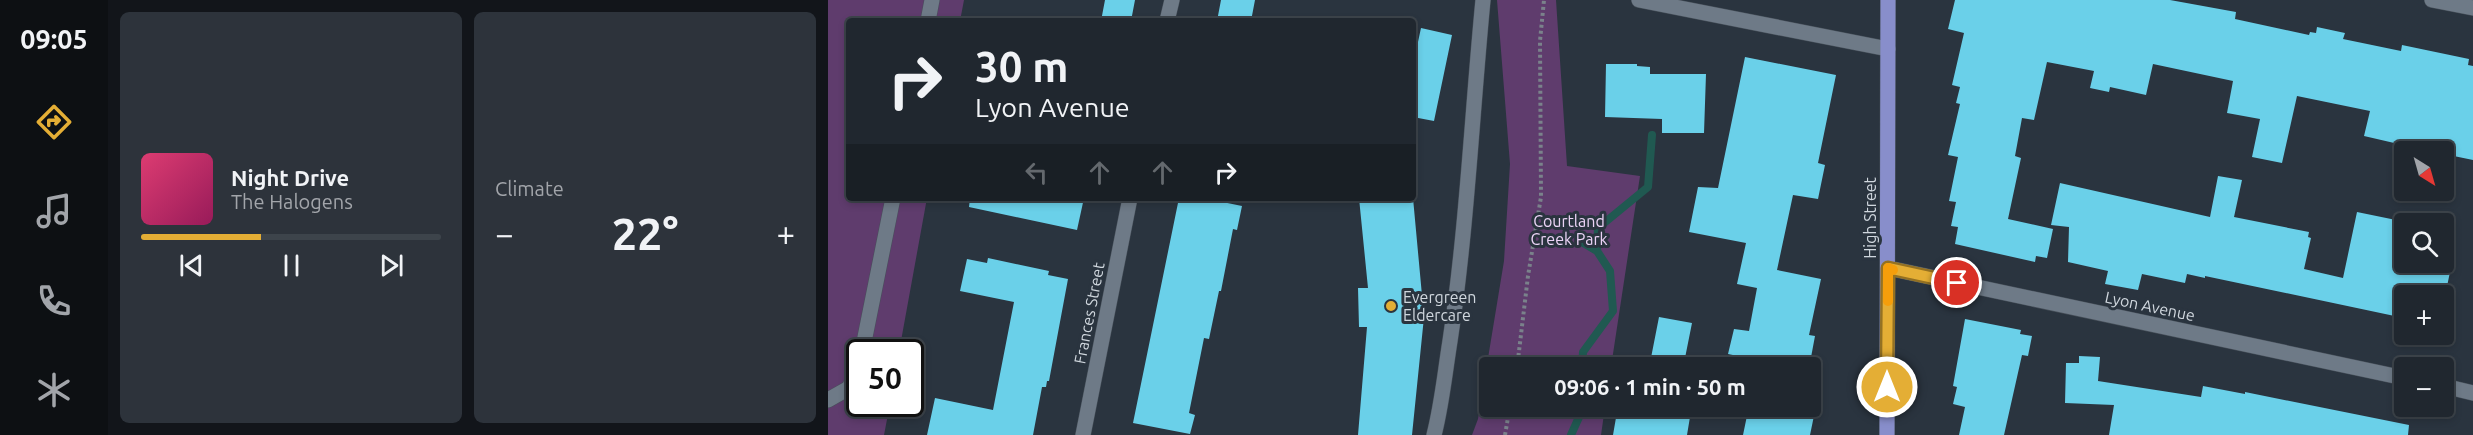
<!DOCTYPE html>
<html lang="en">
<head>
<meta charset="utf-8">
<style>
  body { margin:0; font-family:Ubuntu,sans-serif; background:#2d333b; color:#f1f3f6; height:100vh; display:flex; flex-direction:column; font-size:22px; white-space:nowrap }
  * { box-sizing:border-box; margin:0 }
  p { font-size:20px; color:#a2a5aa }
  .icon { flex:none; width:33px; height:33px; fill:none; stroke:currentColor; stroke-width:2; stroke-linecap:round; stroke-linejoin:round }
  .map { position:relative; flex:1; overflow:hidden }
  .panel { display:flex; flex-direction:column; gap:12px; padding:12px; background:#12151a; width:720px }
  .panel>* { flex:none }
  .guide { position:absolute; left:18px; top:18px; width:570px; height:183px; border-radius:6px; box-shadow:0 3px 9px #0003,0 0 0 2px #3d444b; background:#20272f; color:#f1f3f6; overflow:hidden }
  .needle { width:39px; rotate:143deg }
  .tools { position:absolute; left:1566px; top:141px; display:grid; gap:12px }
  .tools a { display:grid; place-items:center; width:60px; height:60px; border-radius:6px; background:#20272f; box-shadow:0 3px 9px #0003,0 0 0 2px #3d444b; font-size:30px }
  .speed { position:absolute; left:18px; top:339px; display:flex; gap:12px; font-size:30px; font-weight:700; text-align:center }
  .speed>* { display:grid; place-content:center; width:78px; height:78px; border-radius:50%; background:#20272f; box-shadow:0 3px 9px #0003,0 0 0 2px #3d444b; line-height:1 }
  .speed .limit { border:3px solid #111; border-radius:9px; background:#fff; color:#111 }
  .pin { position:absolute; display:grid; place-items:center; width:51px; height:51px; color:#fff; margin:-26px; border:3px solid #fff; border-radius:50%; box-shadow:0 2px 6px #0007 }
  .me { position:absolute; width:66px; margin:-33px; rotate:0deg; stroke-linejoin:round; filter:drop-shadow(0 0 4px #0008) }
  .turn { display:flex; align-items:center; gap:21px; height:126px; padding:0 30px; font-size:27px }
  .turn .icon { width:78px; height:78px; stroke-width:2.5 }
  .turn b { display:block; font-size:42px; line-height:51px }
  .lanes { display:flex; align-items:center; height:57px; padding:0 30px; background:#0003; justify-content:center; gap:30px; direction:ltr }
  .lanes .off { opacity:.35 }
  .big { font-size:45px; font-weight:700; line-height:1.1 }
  .panel .card { flex:1; display:flex; flex-direction:column; justify-content:center; gap:9px; min-width:0; padding:0 21px; border-radius:9px; background:#2d333b }
  .song { display:flex; align-items:center; gap:18px }
  .cover { width:72px; height:72px; border-radius:9px; background:linear-gradient(135deg,hsl(340 70% 55%),hsl(330 70% 35%)) }
  .played { height:6px; border-radius:3px; background:linear-gradient(90deg,#e4ae35 40%,#3d444b 40%) }
  .keys { display:flex; justify-content:space-around; direction:ltr }
  .heat { display:flex; justify-content:space-between; align-items:center; font-size:33px; direction:ltr }
  .panel .tiles { flex:1; display:grid; gap:12px; grid-template-columns:repeat(2,1fr) }
  .trip { position:absolute; left:651px; top:357px; width:342px; height:60px; border-radius:6px; background:#20272f; box-shadow:0 3px 9px #0003,0 0 0 2px #3d444b; font-weight:700; line-height:60px; text-align:center }
  main { display:flex; flex:1; min-height:0 }
  .dock { display:flex; flex-direction:column; width:108px; justify-content:space-around; align-items:center; background:#0d1013; color:#a2a5aa }
  .dock .icon { width:42px; height:42px }
  .dock .active { color:#e4ae35 }
  .dock b { font-size:27px; color:#f1f3f6 }
  .map>svg:first-child { display:block }
  .green { fill:#5f3c6d }
  .lines { fill:none; stroke-linecap:round; stroke-linejoin:round }
  .stream { stroke:#205951; stroke-width:8 }
  .building { fill:#6ad0e9 }
  .minor-casing { stroke:#47505a; stroke-width:16 }
  .major-casing { stroke:#47505a; stroke-width:16 }
  .path { stroke:#7a828b; stroke-width:4; stroke-dasharray:3 3; stroke-linecap:butt }
  .minor { stroke:#6e7a87; stroke-width:15 }
  .major { stroke:#888ecb; stroke-width:15 }
  .route-casing { stroke:#947122; stroke-width:15 }
  .route { stroke:#e4ae35; stroke-width:10 }
  .slow { stroke:#f59e0b; stroke-width:10 }
  .poi-dot { fill:#e4ae35; stroke:#2a343f; stroke-width:2 }
  .labels { text-anchor:middle; stroke-width:6; stroke-linejoin:round; paint-order:stroke }
  .street-label { font-size:16px; fill:#d0d7de; stroke:#2a343f }
  .park-label { font-size:16px; fill:#ecd4f7; stroke:#2a343f }
  .poi-label { font-size:16px; fill:#d0d7de; stroke:#2a343f; text-anchor:start }
</style>
</head>
<body>
<main>
<nav class="dock">
<b>09:05</b>
<svg class="icon active" aria-label="directions" viewBox="0 0 24 24"><path d="M12 3l9 9-9 9-9-9zM9 14v-3h6M13 9l2 2-2 2"/></svg>
<svg class="icon" aria-label="music" viewBox="0 0 24 24"><path d="M9 18V5l10-2v13"/><circle cx="6" cy="18" r="3"/><circle cx="16" cy="16" r="3"/></svg>
<svg class="icon" aria-label="phone" viewBox="0 0 24 24"><path d="M5 4h4l2 5-3 2q2 4 5 5l2-3 5 2v4C11 20 4 13 5 4z"/></svg>
<svg class="icon" aria-label="climate" viewBox="0 0 24 24"><path d="M12 3v18M4 7l16 10M4 17L20 7"/></svg>
</nav>
<section class="panel">
<div class="tiles">
<div class="card">
<div class="song"><i class="cover"></i><div><b>Night Drive</b><p>The Halogens</p></div></div>
<div class="played"></div>
<div class="keys"><svg class="icon" aria-label="previous" viewBox="0 0 24 24"><path d="M18 5L8 12l10 7zM5 5v14"/></svg><svg class="icon" aria-label="pause" viewBox="0 0 24 24"><path d="M8 5v14M16 5v14"/></svg><svg class="icon" aria-label="next" viewBox="0 0 24 24"><path d="M6 5l10 7-10 7zM19 5v14"/></svg></div>
</div>
<div class="card"><p>Climate</p>
<div class="heat"><a>−</a><b class="big">22°</b><a>+</a></div>
</div>
</div>
</section>
<div class="map">
<svg width="1645" height="435" viewBox="0 0 1645 435">
  <rect width="100%" height="100%" fill="#2a343f"/>
  <path class="green" d="M0,0H136L132,21H21V198H99L71,352H32V404H62L56,435H0Z
    M669,0H728L739,166L812,176L783,367L662,368V406L777,407L773,435H644L650,419L676,261L682,164Z"/>
  <g class="lines">
    <path class="stream" d="M752,241L769,251
      M754,368L755,352L785,311L782,271L769,251L770,228L820,187L824,135
      M743,435L756,406"/>
  </g>
  <path class="building" d="M277,0H307L303,21H273Z
    M393,0H427L423,21H389Z
    M1127,0H1342L1408,12L1407,19L1481,35L1482,32L1488,33L1489,27L1517,33L1515,39L1573,51L1574,45L1641,59L1640,65L1645,66V160L1616,154V152H1605L1536,136L1542,111L1469,96L1454,163L1424,157L1432,119L1399,113L1405,81L1325,64L1318,95L1282,87L1281,92L1262,88L1266,71L1219,62L1206,120L1194,118L1187,156L1193,158L1180,219L1225,229L1219,258L1208,256L1207,262L1127,244L1130,227L1123,226L1128,202L1121,201L1130,157L1120,155L1132,104L1128,103L1132,87L1124,85L1136,33L1120,29Z
    M593,28L624,35L606,121L585,117V65Z
    M917,57L1008,75L990,163L997,165L990,199L965,195L949,270L993,279L981,335L987,336L981,368H967L900,354L906,329L921,331L929,288L909,284L918,243L861,232L870,187L890,188Z
    M778,64H809V66L822,67V74H878L876,133H834V119L777,117Z
    M1390,176L1414,180L1406,217L1481,232L1480,237L1483,238L1476,269L1515,278L1529,212L1568,220L1566,228L1576,229V262L1622,272L1617,296H1576V318L1377,276V278L1359,274L1357,283L1314,274L1310,290L1277,284L1280,271L1240,262L1241,227L1223,225L1232,183L1382,217Z
    M142,198H256L249,230L141,207Z
    M351,198H375L414,206L409,230L405,229L393,291H391L381,339L376,338L361,413L367,415L362,434L305,423Z
    M531,198H585L596,317L584,435H530L539,327H531L530,288H540Z
    M160,258L221,271L220,275L240,279L221,381H219L218,387H214L205,435H99L107,398L165,410L186,302L132,291L139,259L159,263Z
    M831,317L864,323L855,368H821Z
    M1137,319L1193,330L1192,334L1204,336L1200,356L1194,355L1176,435H1131L1137,407L1125,404L1129,387L1125,386Z
    M1251,356L1272,357L1270,381L1373,397L1375,386L1417,394V392L1581,425L1580,435H1281L1286,405L1237,403L1238,363H1251Z
    M790,406H808L862,417L859,435H785Z
    M921,406H988L982,435H915Z"/>
  <g class="lines">
    <defs>
      <path id="minor" d="M811,0L1060,49
        M1604,0L1645,8
        M100,21L104,0
        M339,21L344,0
        M1060,268L1576,378
        M34,352L65,198
        M1616,386L1645,393
        M0,400L21,388L32,364
        M255,435L302,198
        M606,435C614,404 617,372 622,341C639,228 644,113 655,0"/>
      <path id="major" d="M1059,435L1060,0"/>
    </defs>
    <use href="#minor" class="minor-casing"/>
    <use href="#major" class="major-casing"/>
    <path class="path" d="M689,368L700,276L713,197L712,41L716,0
      M677,435L682,406"/>
    <use href="#minor" class="minor"/>
    <use href="#major" class="major"/>
  </g>
  <g class="lines">
    <defs>
      <path id="route" d="M1059,387L1060,268L1129,283"/>
    </defs>
    <use href="#route" class="route-casing"/>
    <use href="#route" class="route"/>
    <path class="slow" d="M1060,301V268L1065,270"/>
  </g>
  <circle class="poi-dot" cx="563" cy="306" r="6"/>
  <g class="labels">
    <g class="street-label">
      <text transform="translate(1042 218) rotate(-90)" y="6">High Street</text>
      <text transform="translate(1322 306) rotate(12)" y="6">Lyon Avenue</text>
      <text transform="translate(261 313) rotate(-79)" y="6">Frances Street</text>
    </g>
    <g class="park-label">
      <text x="741" y="227">Courtland<tspan x="741" dy="18">Creek Park</tspan></text>
    </g>
    <g class="poi-label">
      <text x="575" y="303">Evergreen<tspan x="575" dy="18">Eldercare</tspan></text>
    </g>
  </g>
</svg>
<div class="tools">
<a><svg class="needle" viewBox="-14 -14 28 28"><path d="M0-13l5 13h-10z" fill="#e53935"/><path d="M0 13l5-13h-10z" fill="#a2a5aa"/></svg></a>
<a><svg class="icon" aria-label="search" viewBox="0 0 24 24"><circle cx="10" cy="10" r="6"/><path d="M15 15l6 6"/></svg></a>
<a>+</a>
<a>−</a>
</div>
<div class="speed"><div class="limit">50</div></div>
<div class="pin" style="left:1129px;top:283px;background:#d93025"><svg class="icon" aria-label="arrive" viewBox="0 0 24 24"><path d="M6 21V4h12l-3 4 3 4H6"/></svg></div>
<svg class="me" style="left:1059px;top:387px" viewBox="-20 -20 40 40"><circle r="17" fill="#e4ae35" stroke="#fff" stroke-width="3"/><path d="M0-11L8 9 0 5-8 9z" fill="#fff"/></svg>
<div class="trip">09:06 · 1 min · 50 m</div>
<div class="guide">
<div class="turn"><svg class="icon" aria-label="right" viewBox="0 0 24 24"><path d="M7 20v-9h11M14 6l5 5-5 5"/></svg><div><b>30 m</b>Lyon Avenue</div></div>
<div class="lanes"><svg class="icon off" aria-label="left" viewBox="0 0 24 24"><path d="M17 20v-9H6M10 6l-5 5 5 5"/></svg><svg class="icon off" aria-label="ahead" viewBox="0 0 24 24"><path d="M12 20V5M6 11l6-6 6 6"/></svg><svg class="icon off" aria-label="ahead" viewBox="0 0 24 24"><path d="M12 20V5M6 11l6-6 6 6"/></svg><svg class="icon" aria-label="right" viewBox="0 0 24 24"><path d="M7 20v-9h11M14 6l5 5-5 5"/></svg></div>
</div>
</div>
</main>
</body>
</html>
